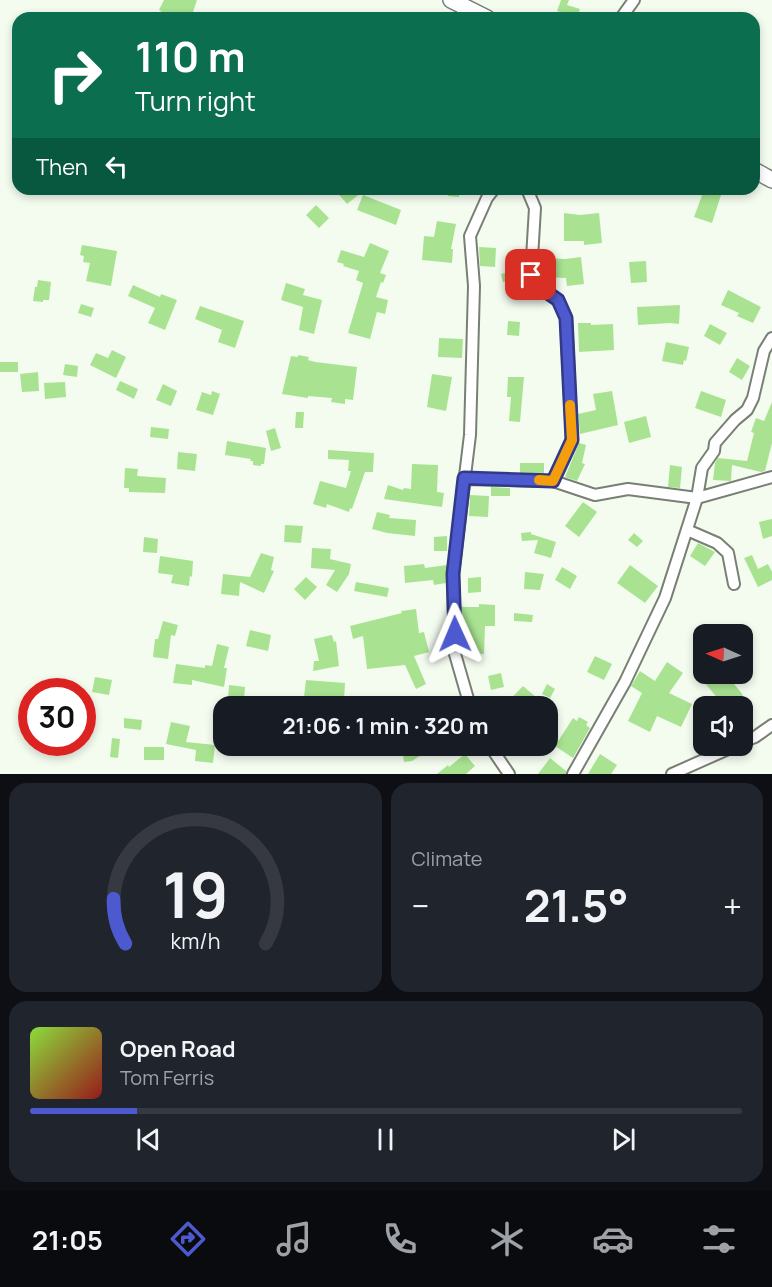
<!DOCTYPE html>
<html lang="en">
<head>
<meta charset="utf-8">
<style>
  body { margin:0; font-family:Manrope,sans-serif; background:#20242c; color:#f1f3f6; height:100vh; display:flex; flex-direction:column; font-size:22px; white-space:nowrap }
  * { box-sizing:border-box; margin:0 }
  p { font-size:20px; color:#9ea1a6 }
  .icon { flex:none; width:33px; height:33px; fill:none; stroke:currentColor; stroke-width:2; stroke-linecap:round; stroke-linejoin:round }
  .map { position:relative; height:774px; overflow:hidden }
  .side { display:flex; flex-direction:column; gap:9px; padding:9px; background:#0d0f14; flex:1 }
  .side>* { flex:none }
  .hud { position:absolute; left:12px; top:12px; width:748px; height:183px; border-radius:18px; box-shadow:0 3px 9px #0003; background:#0b6e4f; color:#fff; overflow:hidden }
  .needle { width:39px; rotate:273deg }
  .fabs { position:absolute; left:693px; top:624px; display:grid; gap:12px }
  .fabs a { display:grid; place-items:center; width:60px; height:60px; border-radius:12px; background:#171b24; box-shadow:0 3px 9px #0003; font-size:30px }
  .speed { position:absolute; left:18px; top:678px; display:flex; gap:12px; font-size:30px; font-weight:700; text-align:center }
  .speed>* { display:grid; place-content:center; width:78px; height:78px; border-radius:50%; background:#171b24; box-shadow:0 3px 9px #0003; line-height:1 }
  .speed .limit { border:9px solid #d22; background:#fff; color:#111 }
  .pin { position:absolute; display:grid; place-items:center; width:51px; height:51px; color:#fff; margin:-26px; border-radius:12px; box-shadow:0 3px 9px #0006 }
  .me { position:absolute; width:66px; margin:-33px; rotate:359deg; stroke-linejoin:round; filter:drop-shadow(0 0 4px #0008) }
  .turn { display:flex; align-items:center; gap:21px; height:126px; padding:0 24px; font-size:27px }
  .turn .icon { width:78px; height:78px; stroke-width:2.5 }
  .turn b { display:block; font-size:42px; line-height:51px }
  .then { display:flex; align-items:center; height:57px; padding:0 24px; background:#0003; gap:12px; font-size:22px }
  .big { font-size:45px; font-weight:700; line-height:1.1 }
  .side .widget { flex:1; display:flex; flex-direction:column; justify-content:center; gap:9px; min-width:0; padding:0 21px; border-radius:18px; background:#20242c }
  .side .dial { align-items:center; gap:0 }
  .dial svg { height:156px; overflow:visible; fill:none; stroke:#363941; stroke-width:7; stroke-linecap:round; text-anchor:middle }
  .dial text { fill:#f1f3f6; stroke:none }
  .song { display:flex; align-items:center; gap:18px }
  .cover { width:72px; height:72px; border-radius:9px; background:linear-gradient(135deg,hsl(90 70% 55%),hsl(0 70% 35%)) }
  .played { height:6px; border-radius:3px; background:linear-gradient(90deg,#4d5acf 15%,#363941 15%) }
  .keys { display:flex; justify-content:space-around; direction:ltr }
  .heat { display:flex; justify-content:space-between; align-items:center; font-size:33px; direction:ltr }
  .side .tiles { flex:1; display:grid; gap:9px; grid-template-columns:1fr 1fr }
  .widget:last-child { grid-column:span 2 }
  .trip { position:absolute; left:213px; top:696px; width:345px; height:60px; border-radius:18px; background:#171b24; box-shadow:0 3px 9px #0003; font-weight:700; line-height:60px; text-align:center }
  .menu { display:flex; height:96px; justify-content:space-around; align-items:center; background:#090b0e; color:#9ea1a6 }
  .menu .icon { width:42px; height:42px }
  .menu .selected { color:#4d5acf }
  .menu b { font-size:27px; color:#f1f3f6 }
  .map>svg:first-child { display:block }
  .building { fill:#a9e392 }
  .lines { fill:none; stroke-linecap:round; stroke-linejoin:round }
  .minor-casing { stroke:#787f75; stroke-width:14 }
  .secondary-casing { stroke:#787f75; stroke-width:18 }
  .minor { stroke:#fff; stroke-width:10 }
  .secondary { stroke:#fff; stroke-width:15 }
  .route-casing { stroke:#323a87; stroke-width:15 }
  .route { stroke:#4d5acf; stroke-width:10 }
  .slow { stroke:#f59e0b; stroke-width:10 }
</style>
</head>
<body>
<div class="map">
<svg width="772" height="774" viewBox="0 0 772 774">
  <rect width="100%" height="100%" fill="#f4fcf0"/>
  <path class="building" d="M164,0H197L191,18H158L161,11L159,10Z
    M561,0H569L567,5L580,9L577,17L557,11Z
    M334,189H366L347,204Z
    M448,189H459V197L448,196Z
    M704,190L721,195L712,223L694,217Z
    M363,195L401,210L396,225L357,210Z
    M316,205L329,218L319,228L306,215Z
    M564,213L580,215L599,213L602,243L584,245V241H564Z
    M437,221L456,224L451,249H453L452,263L422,260L424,236L434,237Z
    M370,243L389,251L380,273L386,275L383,283L381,282L376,297L388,300L385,314L377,312L370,339L348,333L363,283L356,280L359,271L343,266L344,264L337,262L341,250L364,257Z
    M82,245L117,251L111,286L86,281L90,263L83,262L84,256L80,255Z
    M479,247L496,248L495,267L480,266Z
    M581,257L584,284L567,286L566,278L541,277L539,273L540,258L565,259Z
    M646,261L647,282L631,283L629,262Z
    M518,270L520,279L503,282L501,274Z
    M38,280L51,282L49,300H43V302L33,301L35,287H37Z
    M286,283L305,289L303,295L322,300L314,334L299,330L303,307L281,300Z
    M133,285L160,297L161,294L177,300L165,330L148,323L155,308L128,296Z
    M728,290L761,307L753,323L737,316L739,313L721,305Z
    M81,304L94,308L91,317L78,313Z
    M680,305L679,324L670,323L638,325L637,307Z
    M200,306L244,321L235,348L218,342L222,330L195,319Z
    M508,321L520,322L519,336L507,335Z
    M578,323H591V325L613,324L614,350L579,352Z
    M710,324L727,333L720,345L704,336Z
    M439,338L463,339L462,358L438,357Z
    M666,342L689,347L686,361L684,360L683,365L662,361Z
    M112,350L126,357L116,378L90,365L96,353L108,358Z
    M298,355L309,357L308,360L315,362L357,367L353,400L345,399V404L331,402L332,398L308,396V398L282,394L291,356L298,357Z
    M737,358L750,366L742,380L729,372Z
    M0,362H18V372H0Z
    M65,364L78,366L77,377L63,375Z
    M38,372L39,391L22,392L20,374Z
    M432,374L452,377L446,411L427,407Z
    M508,377H524L520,422L509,421L511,397H507Z
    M120,381L138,389L134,399L116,390Z
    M65,382L66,397L45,399L44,383Z
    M163,384L177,391L171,406L156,400Z
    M212,391L220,394L213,415L196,410L202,392L211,395Z
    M612,391L618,425L580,434L578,414L596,410L593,394Z
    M701,391L726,400L721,417L695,408Z
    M772,402V443L765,471L761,472L732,465L731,481L713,480L715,463L718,458L747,461L754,433L751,432L756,418L764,421Z
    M296,412H304L303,428H295Z
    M646,416L651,437L629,443L624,422Z
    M151,427L169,429L168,439L150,437Z
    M275,428L281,448L271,451L266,431Z
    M227,441L266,448L264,464H261V466L253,465V461H250L251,459L225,455Z
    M579,443L586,445L582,463L585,464L577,481L565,477Z
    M328,450L374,453L373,472H365L352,509L350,508L349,512L327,504L326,508L313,504L320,481L346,488L351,471H348L349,460L328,459Z
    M178,452L197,454L195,471L177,469Z
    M520,463H544V473H520Z
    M412,464L438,465L437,492L444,493L442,507L384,499L388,485L403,490L404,488L411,489Z
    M670,465L682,467L680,488L668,487Z
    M125,468L138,469L137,476L166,478L165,493L129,492V488H124Z
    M491,487L510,488V496H491Z
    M470,495L489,496L488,517L469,516Z
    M583,502L597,512L579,537L565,526Z
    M377,512L390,515L389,518L416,520L415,536L387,533L372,529Z
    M772,519V536L763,539L759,522Z
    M285,525L303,526L301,543L284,542Z
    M531,532V534L556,542L551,558L534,553L538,540L522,541L521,533Z
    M634,533L643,541L637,547L628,540Z
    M447,536V551H434V537Z
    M144,537L158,539L157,553L143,552Z
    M698,543L715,552L705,566L690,556Z
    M312,548L331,549L330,559L351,564L349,574L337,592L326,585L335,570L311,568Z
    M261,553L274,557L271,570L274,571L264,593L240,582L239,596L221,594L223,574L250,577Z
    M752,555L758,569L768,564L772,572V580L758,587L744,558Z
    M160,556L193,561L192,577L190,576L189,586L171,583L173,575L158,573Z
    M424,564L425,568L447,565L446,583L434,585L433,580L405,583L404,566Z
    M630,565L658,586L645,603L617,583Z
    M562,567L577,576L570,589L555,580Z
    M525,572L544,574L540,590L524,589Z
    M306,577L317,587L305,600L294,589Z
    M481,577V592L468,593V578Z
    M356,582L389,588L387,597L354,591Z
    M479,604L495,605V626H485L484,654L467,653L468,627H462L461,607H479Z
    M416,609L419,633L424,632L429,652L414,656L426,684L416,689L405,665L367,669L363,636L353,639L350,626L402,613L401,611Z
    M514,613L533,615L532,622L514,621Z
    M163,621L178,625L175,636L171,635L168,659L153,657L155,639H158Z
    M250,630L271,635L268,651L246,646Z
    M332,635L334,642L336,641L339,666L313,671L314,661H319L314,639Z
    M217,644L229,647L224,668H227L224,687L192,680V685L173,683L176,664L205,668V665L212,666Z
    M595,656L612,664L604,680L587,672Z
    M667,662L683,673L669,693L692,704L681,727L657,716L650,732L628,721L642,693L631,686L640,671L655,681Z
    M501,673L504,687L491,690L488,676Z
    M714,674H726L743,695L729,706H724L704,682Z
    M95,677L112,680L109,695L92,692Z
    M306,680L345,683L344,700L304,697Z
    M547,684L555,689L550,698L542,694Z
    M229,685L245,687L244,700L228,699Z
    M523,686L537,698L530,706H504Z
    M579,717L588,722L586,725L590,728L573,758L555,746L573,718L577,721Z
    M124,718L142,720L141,730L124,728Z
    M171,722L190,726L186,742L215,745L213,763L195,761L196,750L166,744Z
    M112,738L120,739L118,758L110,757Z
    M144,747H164V760H144Z
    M426,752L412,761L404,762L403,754Z
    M465,754L475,766L466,774H437L448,765L449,767Z
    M600,754L617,765L611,774H588Z
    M550,758L566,771V774H538Z"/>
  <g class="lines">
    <defs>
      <path id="minor" d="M621,18L634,0
        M527,189L535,208L531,275L538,286L558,300L566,318L572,440L553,481
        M464,479L553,481L595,495L628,489L697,498L772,477
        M687,530L717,543L728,553L734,584
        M470,706L455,654L453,574L470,435L474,286L470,236L487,198L494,189
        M742,742L755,737L772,725
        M490,746L509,774
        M573,774L625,682L665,598L697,498L702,468L714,451L715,443L735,420L747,410L753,398L764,351L772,338
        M672,774L735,746"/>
      <path id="secondary" d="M451,0L487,18
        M754,170L772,180"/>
    </defs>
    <use href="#minor" class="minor-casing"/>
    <use href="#secondary" class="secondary-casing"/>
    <use href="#minor" class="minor"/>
    <use href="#secondary" class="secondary"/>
  </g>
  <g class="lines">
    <defs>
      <path id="route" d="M455,634L453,574L464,478L553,481L572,440L566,318L558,300L538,286L531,275"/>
    </defs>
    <use href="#route" class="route-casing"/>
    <use href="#route" class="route"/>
    <path class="slow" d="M539,480L553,481L572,440L570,405"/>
  </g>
</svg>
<div class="fabs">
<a><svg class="needle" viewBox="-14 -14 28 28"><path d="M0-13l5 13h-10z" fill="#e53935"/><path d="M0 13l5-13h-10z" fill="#9ea1a6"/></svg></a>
<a><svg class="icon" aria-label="sound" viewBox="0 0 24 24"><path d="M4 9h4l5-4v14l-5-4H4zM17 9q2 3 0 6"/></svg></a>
</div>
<div class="speed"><div class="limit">30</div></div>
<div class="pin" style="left:531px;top:275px;background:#d93025"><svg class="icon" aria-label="arrive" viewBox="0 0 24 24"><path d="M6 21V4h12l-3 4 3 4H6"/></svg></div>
<svg class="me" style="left:455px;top:634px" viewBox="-20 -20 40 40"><path d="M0-17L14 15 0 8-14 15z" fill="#4d5acf" stroke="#fff" stroke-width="4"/></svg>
<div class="trip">21:06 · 1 min · 320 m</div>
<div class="hud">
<div class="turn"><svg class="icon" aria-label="right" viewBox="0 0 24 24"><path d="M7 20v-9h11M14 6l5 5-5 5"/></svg><div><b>110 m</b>Turn right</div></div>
<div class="then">Then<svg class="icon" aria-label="left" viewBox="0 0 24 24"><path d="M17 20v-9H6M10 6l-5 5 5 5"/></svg></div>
</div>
</div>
<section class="side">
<div class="tiles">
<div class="widget dial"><svg viewBox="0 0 100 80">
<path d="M14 69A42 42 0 1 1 86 69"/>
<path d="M14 69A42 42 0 0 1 8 46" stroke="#4d5acf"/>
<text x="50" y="56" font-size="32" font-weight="700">19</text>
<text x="50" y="72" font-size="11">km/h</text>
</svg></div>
<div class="widget"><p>Climate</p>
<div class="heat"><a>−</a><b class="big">21.5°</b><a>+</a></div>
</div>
<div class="widget">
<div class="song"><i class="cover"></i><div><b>Open Road</b><p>Tom Ferris</p></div></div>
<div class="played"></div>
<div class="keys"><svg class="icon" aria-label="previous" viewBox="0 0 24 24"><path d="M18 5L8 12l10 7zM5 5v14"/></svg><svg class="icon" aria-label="pause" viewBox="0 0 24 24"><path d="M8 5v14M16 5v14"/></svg><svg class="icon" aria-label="next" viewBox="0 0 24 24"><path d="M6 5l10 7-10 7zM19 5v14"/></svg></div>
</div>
</div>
</section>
<nav class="menu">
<b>21:05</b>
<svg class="icon selected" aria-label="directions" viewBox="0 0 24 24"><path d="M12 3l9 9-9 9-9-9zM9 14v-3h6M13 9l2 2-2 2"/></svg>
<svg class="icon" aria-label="music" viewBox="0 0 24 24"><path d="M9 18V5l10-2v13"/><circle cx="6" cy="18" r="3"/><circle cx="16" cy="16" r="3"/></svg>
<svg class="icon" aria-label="phone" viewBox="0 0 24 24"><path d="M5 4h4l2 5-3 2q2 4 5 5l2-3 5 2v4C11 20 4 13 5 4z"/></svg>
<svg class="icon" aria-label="climate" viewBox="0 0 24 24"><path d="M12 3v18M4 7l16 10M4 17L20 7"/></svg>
<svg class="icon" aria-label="car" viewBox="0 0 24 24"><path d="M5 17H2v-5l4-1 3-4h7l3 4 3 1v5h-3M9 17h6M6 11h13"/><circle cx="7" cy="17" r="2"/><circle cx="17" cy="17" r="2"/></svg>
<svg class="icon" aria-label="filters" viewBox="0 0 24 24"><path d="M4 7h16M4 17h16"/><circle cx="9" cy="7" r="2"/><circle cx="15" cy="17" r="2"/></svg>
</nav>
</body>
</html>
